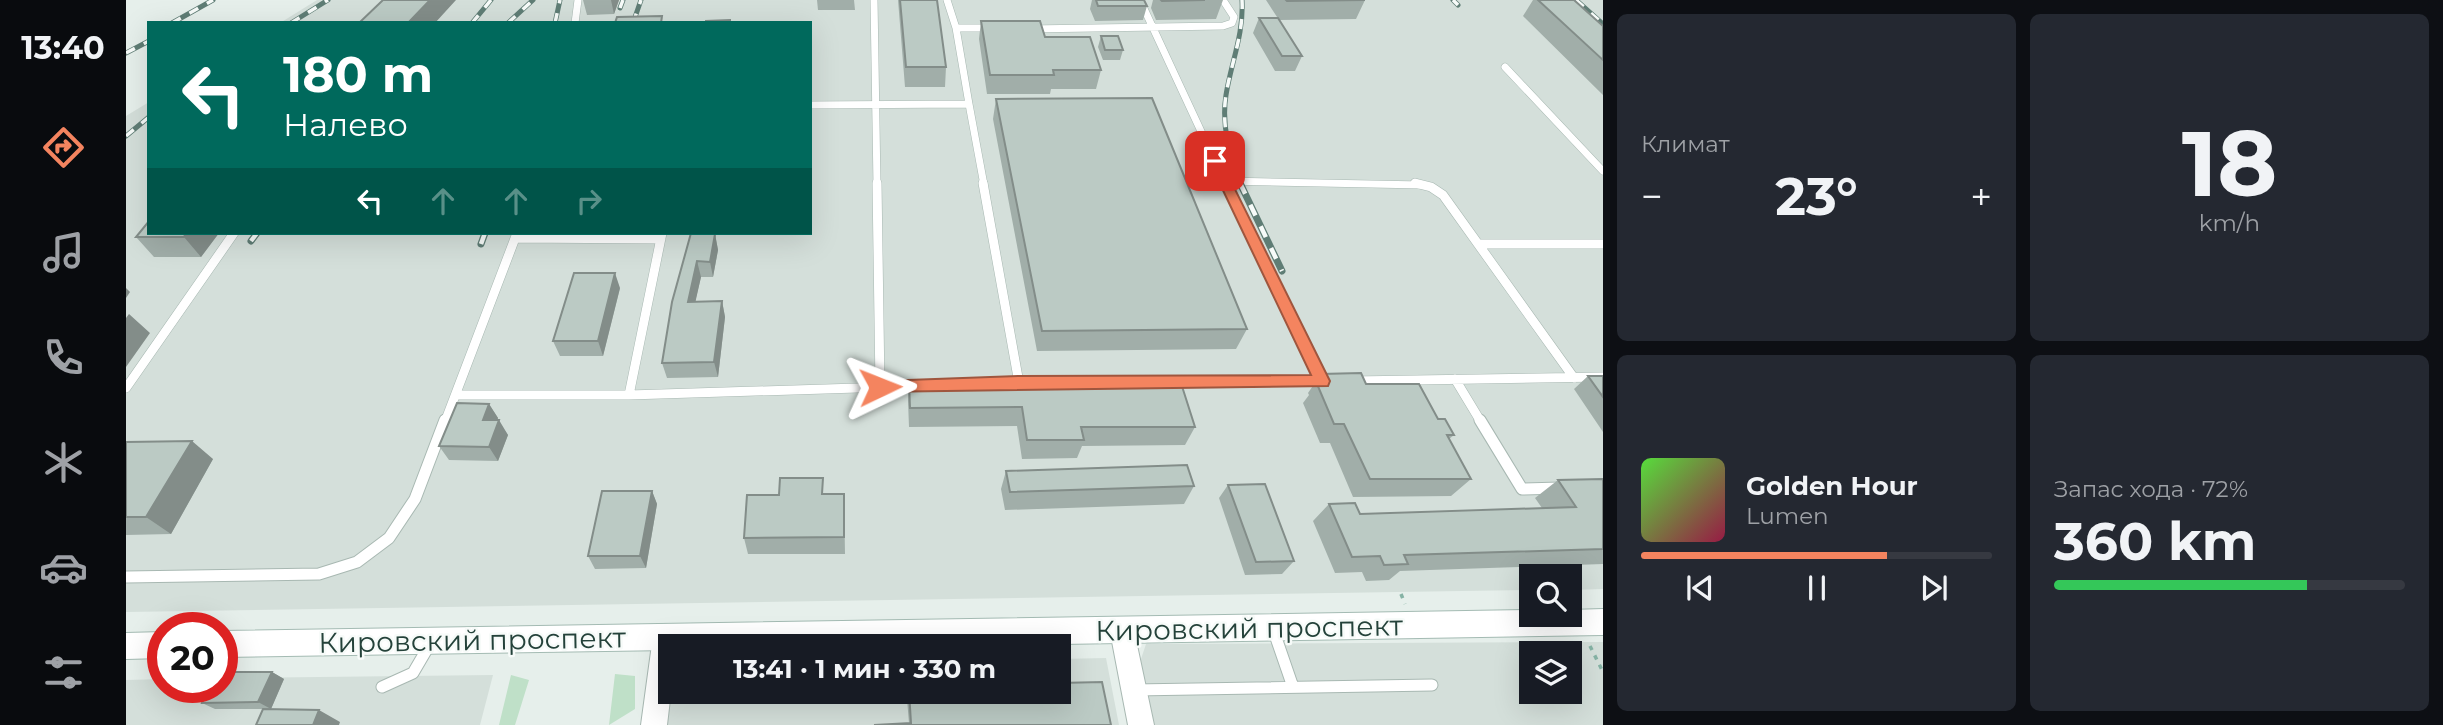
<!DOCTYPE html>
<html lang="ru">
<head>
<meta charset="utf-8">
<style>
  body { margin:0; font-family:Montserrat,sans-serif; background:#242831; color:#f1f3f6; height:100vh; display:flex; flex-direction:column; font-size:26px; white-space:nowrap }
  * { box-sizing:border-box; margin:0 }
  p { font-size:23px; color:#9ea1a6 }
  .icon { flex:none; width:38px; height:38px; fill:none; stroke:currentColor; stroke-width:2; stroke-linecap:round; stroke-linejoin:round }
  .map { position:relative; flex:1; overflow:hidden }
  .panel { display:flex; flex-direction:column; gap:14px; padding:14px; background:#0d0f14; width:840px }
  .panel>* { flex:none }
  .hud { position:absolute; left:21px; top:21px; width:665px; height:214px; border-radius:0px; box-shadow:0 7px 28px #0002; background:#00695c; color:#fff; overflow:hidden }
  .buttons { position:absolute; left:1393px; top:564px; display:grid; gap:14px }
  .buttons a { display:grid; place-items:center; width:63px; height:63px; border-radius:0px; background:#171b24; box-shadow:0 7px 28px #0002; font-size:35px }
  .speed { position:absolute; left:21px; top:612px; display:flex; gap:14px; font-size:35px; font-weight:700; text-align:center }
  .speed>* { display:grid; place-content:center; width:91px; height:91px; border-radius:50%; background:#171b24; box-shadow:0 7px 28px #0002; line-height:1 }
  .speed .limit { border:10px solid #d22; background:#fff; color:#111 }
  .pin { position:absolute; display:grid; place-items:center; width:60px; height:60px; color:#fff; margin:-30px; border-radius:14px; box-shadow:0 4px 10px #0006 }
  .me { position:absolute; width:77px; margin:-38px; rotate:88deg; stroke-linejoin:round; filter:drop-shadow(0 0 5px #0008) }
  .turn { display:flex; align-items:center; gap:24px; height:147px; padding:0 21px; font-size:32px }
  .turn .icon { width:91px; height:91px; stroke-width:2.5 }
  .turn b { display:block; font-size:49px; line-height:60px }
  .lanes { display:flex; align-items:center; height:66px; padding:0 21px; background:#0003; justify-content:center; gap:35px; direction:ltr }
  .lanes .off { opacity:.35 }
  .big { font-size:52px; font-weight:700; line-height:1.1 }
  .panel .tile { flex:1; display:flex; flex-direction:column; justify-content:center; gap:10px; min-width:0; padding:0 24px; border-radius:10px; background:#242831 }
  .panel .dial { align-items:center; gap:0 }
  .dial b { font-size:91px; line-height:1 }
  .song { display:flex; align-items:center; gap:21px }
  .cover { width:84px; height:84px; border-radius:10px; background:linear-gradient(135deg,hsl(110 70% 55%),hsl(340 70% 35%)) }
  .played { height:7px; border-radius:4px; background:linear-gradient(90deg,#f4845f 70%,#363941 70%) }
  .keys { display:flex; justify-content:space-around; direction:ltr }
  .heat { display:flex; justify-content:space-between; align-items:center; font-size:38px; direction:ltr }
  .charge { height:10px; border-radius:5px; background:linear-gradient(90deg,#34c759 72%,#363941 0) }
  .panel .tiles { flex:1; display:grid; gap:14px; grid-template-columns:repeat(2,1fr) }
  .trip { position:absolute; left:532px; top:634px; width:413px; height:70px; border-radius:0px; background:#171b24; box-shadow:0 7px 28px #0002; font-weight:700; line-height:70px; text-align:center }
  main { display:flex; flex:1; min-height:0 }
  .tab-bar { display:flex; flex-direction:column; width:126px; justify-content:space-around; align-items:center; background:#090b0e; color:#9ea1a6 }
  .tab-bar .icon { width:49px; height:49px }
  .tab-bar .current { color:#f4845f }
  .tab-bar b { font-size:32px; color:#f1f3f6 }
  .map>svg:first-child { display:block }
  .built { fill:#d4dfda; fill-rule:evenodd }
  .green { fill:#bfe0c8 }
  .lines { fill:none; stroke-linecap:round; stroke-linejoin:round }
  .service-far2-casing { stroke:#a8b8b2; stroke-width:8 }
  .service-far1-casing { stroke:#a8b8b2; stroke-width:10 }
  .service-casing { stroke:#a8b8b2; stroke-width:13 }
  .minor-casing { stroke:#a8b8b2; stroke-width:2 }
  .secondary-casing { stroke:#a4bbb3; stroke-width:2 }
  .path { stroke:#86b3a5; stroke-width:3.5; stroke-dasharray:4.5 6; stroke-linecap:butt }
  .service-far2 { stroke:#fff; stroke-width:7 }
  .service-far1 { stroke:#fff; stroke-width:9 }
  .service { stroke:#fff; stroke-width:11 }
  .minor { fill:#fff; fill-rule:evenodd }
  .secondary { fill:#fff; fill-rule:evenodd }
  .rail-far1-casing { stroke:#5f7d75; stroke-width:5 }
  .rail-casing { stroke:#5f7d75; stroke-width:7 }
  .rail-far1 { stroke:#f7fbf9; stroke-width:3.5; stroke-dasharray:10; stroke-linecap:butt }
  .rail { stroke:#f7fbf9; stroke-width:4.5; stroke-dasharray:12; stroke-linecap:butt }
  .wall { fill:#a1aea9 }
  .shaded-wall { fill:#838d89 }
  .building { fill:#bbcac4; stroke:#838d89; stroke-width:2 }
  .route { fill:#f4845f; stroke:#9f563e; stroke-width:2 }
  .labels { text-anchor:middle; stroke-width:5; stroke-linejoin:round; paint-order:stroke }
  .near-street-label { font-size:28px; fill:#24423a; stroke:#f7fbf9 }
</style>
</head>
<body>
<main>
<nav class="tab-bar">
<b>13:40</b>
<svg class="icon current" aria-label="directions" viewBox="0 0 24 24"><path d="M12 3l9 9-9 9-9-9zM9 14v-3h6M13 9l2 2-2 2"/></svg>
<svg class="icon" aria-label="music" viewBox="0 0 24 24"><path d="M9 18V5l10-2v13"/><circle cx="6" cy="18" r="3"/><circle cx="16" cy="16" r="3"/></svg>
<svg class="icon" aria-label="phone" viewBox="0 0 24 24"><path d="M5 4h4l2 5-3 2q2 4 5 5l2-3 5 2v4C11 20 4 13 5 4z"/></svg>
<svg class="icon" aria-label="climate" viewBox="0 0 24 24"><path d="M12 3v18M4 7l16 10M4 17L20 7"/></svg>
<svg class="icon" aria-label="car" viewBox="0 0 24 24"><path d="M5 17H2v-5l4-1 3-4h7l3 4 3 1v5h-3M9 17h6M6 11h13"/><circle cx="7" cy="17" r="2"/><circle cx="17" cy="17" r="2"/></svg>
<svg class="icon" aria-label="filters" viewBox="0 0 24 24"><path d="M4 7h16M4 17h16"/><circle cx="9" cy="7" r="2"/><circle cx="15" cy="17" r="2"/></svg>
</nav>
<div class="map">
<svg width="1477" height="725" viewBox="0 0 1477 725">
  <rect width="100%" height="100%" fill="#e6efeb"/>
  <path class="built" d="M191,0H1477V589L1444,590V576H1405V590L0,612V116L23,102V233H684V23H154Z
    M1477,642V725H1024L1012,668L1020,644ZM1405,653H1444V691H1405Z
    M980,658L993,725H535L544,691H933V659Z
    M367,675L354,725H0V680L37,679V688H96V678Z"/>
  <path class="green" d="M489,674L509,676V709L483,725Z
    M385,675L403,680L389,725H373Z"/>
  <g class="lines">
    <defs>
      <path id="service-far2" d="M748,0L751,185
        M821,0L830,28L843,104
        M1014,0L1100,185
        M449,23L452,0
        M830,28H867
        M903,29L1097,26L1106,23L1108,17L1097,0
        M1379,67L1477,171
        M684,105L843,104L858,185
        M1099,181L1296,185"/>
      <path id="service-far1" d="M751,183L754,387
        M857,183L893,383
        M1100,183L1196,381
        M1289,183L1305,187L1317,195L1448,378
        M389,238L535,239
        M1353,244H1477
        M1329,379L1355,422
        M1227,381L1477,377
        M1045,382L1201,381
        M0,388L108,233
        M330,395H503L795,386
        M503,395L536,233
        M319,422L391,233"/>
      <path id="service" d="M1354,420L1396,489L1434,488
        M0,577L193,574L231,562L263,538L289,499L319,420
        M1147,629L1167,687
        M256,687L287,673L304,644
        M1008,690L1306,685
        M702,693L749,691"/>
      <path id="minor" d="M996,619L1005,623L1008,631L1028,725H1002L984,631L987,623Z
        M539,625L548,628L550,646H544L545,691L541,725H515L527,637L530,628Z"/>
      <path id="secondary" d="M1477,609V635L810,646H544V650L96,657V631L1405,610V614H1444V610Z
        M37,632V658L0,659V633Z"/>
    </defs>
    <use href="#service-far2" class="service-far2-casing"/>
    <use href="#service-far1" class="service-far1-casing"/>
    <use href="#service" class="service-casing"/>
    <use href="#minor" class="minor-casing"/>
    <use href="#secondary" class="secondary-casing"/>
    <path class="path" d="M1275,594L1279,604
      M1464,646L1477,672"/>
    <use href="#service-far2" class="service-far2"/>
    <use href="#service-far1" class="service-far1"/>
    <use href="#service" class="service"/>
    <use href="#minor" class="minor"/>
    <use href="#secondary" class="secondary"/>
    <defs>
      <path id="rail-far1" d="M1327,0L1332,5
        M1450,0L1477,24
        M494,8L497,0
        M46,23L87,0
        M165,23L202,0
        M346,23L365,0
        M382,23L407,0
        M429,23L434,0
        M507,23L515,0
        M0,53L23,41
        M0,136L23,117
        M1115,185C1104,157 1095,126 1100,95C1105,63 1118,34 1116,0"/>
      <path id="rail" d="M1114,183L1156,271
        M125,241L131,233
        M355,244L359,233"/>
    </defs>
    <use href="#rail-far1" class="rail-far1-casing"/>
    <use href="#rail" class="rail-casing"/>
    <use href="#rail-far1" class="rail-far1"/>
    <use href="#rail" class="rail"/>
  </g>
  <path class="wall" d="M457,0H493L488,14L461,15Z
    M691,0H728L729,10H692Z
    M772,0H811L820,67L819,87H779Z
    M966,0H1018L1021,6L1017,20L969,21L964,9Z
    M1027,0H1097L1090,19L1030,20L1025,8Z
    M1140,0H1239L1230,19L1153,20Z
    M1407,0H1448L1477,26V95L1397,16Z
    M1133,18L1176,56L1169,71H1149L1127,33Z
    M855,21L919,37L975,70L970,89H925L924,94H861L853,39Z
    M975,36L997,50L994,60H977L972,47Z
    M870,99L1121,329L1110,349L911,351L867,119Z
    M23,233H93L75,257H28L10,237Z
    M565,233H584V234H589L592,250L587,277H575L569,302L596,301L599,317L592,377L541,378L536,363Z
    M494,288L477,356H434L427,341Z
    M1195,374L1240,384L1312,419L1328,435L1323,439L1345,479L1325,496L1227,497L1204,443H1194L1177,403L1183,395L1182,393Z
    M1462,376H1477V432L1448,389Z
    M783,382L1069,427L1059,445L956,446L951,458L896,459L891,426L783,427L782,401Z
    M363,404L372,418L371,420L382,435L372,461L323,460L313,446Z
    M0,442L87,459L45,534L0,535Z
    M880,471L1068,486L1058,504L879,510L875,489Z
    M1477,479V564L1274,571L1263,580L1240,581L1236,572L1209,573L1187,521L1203,504L1234,514L1416,508L1409,498L1432,480Z
    M1102,485L1168,561L1156,574L1119,575L1093,498Z
    M526,491L531,504L520,568L469,569L462,556Z
    M698,494H718L719,554H622L618,538Z
    M146,672L158,679L145,709H89L76,703Z
    M782,691H933L783,723L781,699Z"/>
  <path class="shaded-wall" d="M304,0H330L309,23H282Z
    M485,0H493L488,14Z
    M60,233H93L75,257L58,237Z
    M589,234L592,250L587,277L584,262Z
    M571,261L575,277L566,317L562,302Z
    M489,273L494,288L477,356L472,341Z
    M0,288L4,292L0,298Z
    M596,301L599,317L592,377L588,362Z
    M3,314L24,333L0,367V318Z
    M363,404L372,418L366,434L357,420Z
    M373,420L382,435L372,461L363,447Z
    M66,441L87,459L45,534L20,517Z
    M526,491L531,504L520,568L514,556Z
    M146,672L158,679L145,709L132,702Z
    M193,710L214,722L213,725H187Z"/>
  <path class="building" d="M257,0H304L282,23H233Z
    M774,0H811L820,67H780Z
    M970,0H1018L1021,6H972Z
    M1035,0H1079L1036,1Z
    M1160,0H1239L1161,1Z
    M1412,0H1448L1477,26V60Z
    M536,16L535,23H489L491,17Z
    M1133,18H1152L1176,56H1156Z
    M604,20V23H580V21Z
    M855,21H914L919,37H964L975,70H927L928,75H864Z
    M975,36H992L997,50H979Z
    M1026,98L1121,329L916,331L870,99Z
    M23,221V233H60L58,237H10Z
    M565,233L589,234L584,262L571,261L562,302L596,301L588,362L536,363L546,302Z
    M448,273H489L472,341H427Z
    M1235,373L1240,384H1293L1312,419H1319L1328,435H1321L1345,479H1244L1218,424H1208L1191,384H1200L1195,374Z
    M1462,376H1477V397Z
    M1054,380L1069,427H955L958,440H901L896,407L784,408L783,382Z
    M331,403L363,404L357,420H373L363,447L313,446Z
    M66,441L20,517H0V442Z
    M1061,465L1068,486L884,492L880,471Z
    M654,478H697L696,494H718V537L618,538L621,495H653Z
    M1477,479V549L1278,555L1282,564L1258,565L1254,556L1226,557L1203,504L1229,503L1234,514L1450,507L1432,480Z
    M1139,484L1168,561L1130,562L1102,485Z
    M476,491H526L514,556H462Z
    M96,672H146L132,702L76,703L83,688H96Z
    M976,682L985,725H748L785,723L783,691H933V683Z
    M137,709L193,710L187,725H130Z"/>
  <path class="route" d="M1085,158L1095,161L1204,381L1202,386L748,392V383L754,381L893,376L1185,375L1083,161Z"/>
  <g class="labels">
    <g class="near-street-label">
      <text transform="translate(1123 628) rotate(-1)" y="10">Кировский проспект</text>
      <text transform="translate(346 640) rotate(-1)" y="10">Кировский проспект</text>
    </g>
  </g>
</svg>
<div class="buttons">
<a><svg class="icon" aria-label="search" viewBox="0 0 24 24"><circle cx="10" cy="10" r="6"/><path d="M15 15l6 6"/></svg></a>
<a><svg class="icon" aria-label="layers" viewBox="0 0 24 24"><path d="M12 4l9 5-9 5-9-5zM3 14l9 5 9-5"/></svg></a>
</div>
<div class="speed"><div class="limit">20</div></div>
<div class="pin" style="left:1089px;top:161px;background:#d93025"><svg class="icon" aria-label="arrive" viewBox="0 0 24 24"><path d="M6 21V4h12l-3 4 3 4H6"/></svg></div>
<svg class="me" style="left:754px;top:387px" viewBox="-20 -20 40 40"><path d="M0-17L14 15 0 8-14 15z" fill="#f4845f" stroke="#fff" stroke-width="4"/></svg>
<div class="trip">13:41 · 1 мин · 330 m</div>
<div class="hud">
<div class="turn"><svg class="icon" aria-label="left" viewBox="0 0 24 24"><path d="M17 20v-9H6M10 6l-5 5 5 5"/></svg><div><b>180 m</b>Налево</div></div>
<div class="lanes"><svg class="icon" aria-label="left" viewBox="0 0 24 24"><path d="M17 20v-9H6M10 6l-5 5 5 5"/></svg><svg class="icon off" aria-label="ahead" viewBox="0 0 24 24"><path d="M12 20V5M6 11l6-6 6 6"/></svg><svg class="icon off" aria-label="ahead" viewBox="0 0 24 24"><path d="M12 20V5M6 11l6-6 6 6"/></svg><svg class="icon off" aria-label="right" viewBox="0 0 24 24"><path d="M7 20v-9h11M14 6l5 5-5 5"/></svg></div>
</div>
</div>
<section class="panel">
<div class="tiles">
<div class="tile"><p>Климат</p>
<div class="heat"><a>−</a><b class="big">23°</b><a>+</a></div>
</div>
<div class="tile dial"><b>18</b><p>km/h</p></div>
<div class="tile">
<div class="song"><i class="cover"></i><div><b>Golden Hour</b><p>Lumen</p></div></div>
<div class="played"></div>
<div class="keys"><svg class="icon" aria-label="previous" viewBox="0 0 24 24"><path d="M18 5L8 12l10 7zM5 5v14"/></svg><svg class="icon" aria-label="pause" viewBox="0 0 24 24"><path d="M8 5v14M16 5v14"/></svg><svg class="icon" aria-label="next" viewBox="0 0 24 24"><path d="M6 5l10 7-10 7zM19 5v14"/></svg></div>
</div>
<div class="tile"><p>Запас хода · 72%</p><b class="big">360 km</b><div class="charge"></div></div>
</div>
</section>
</main>
</body>
</html>
